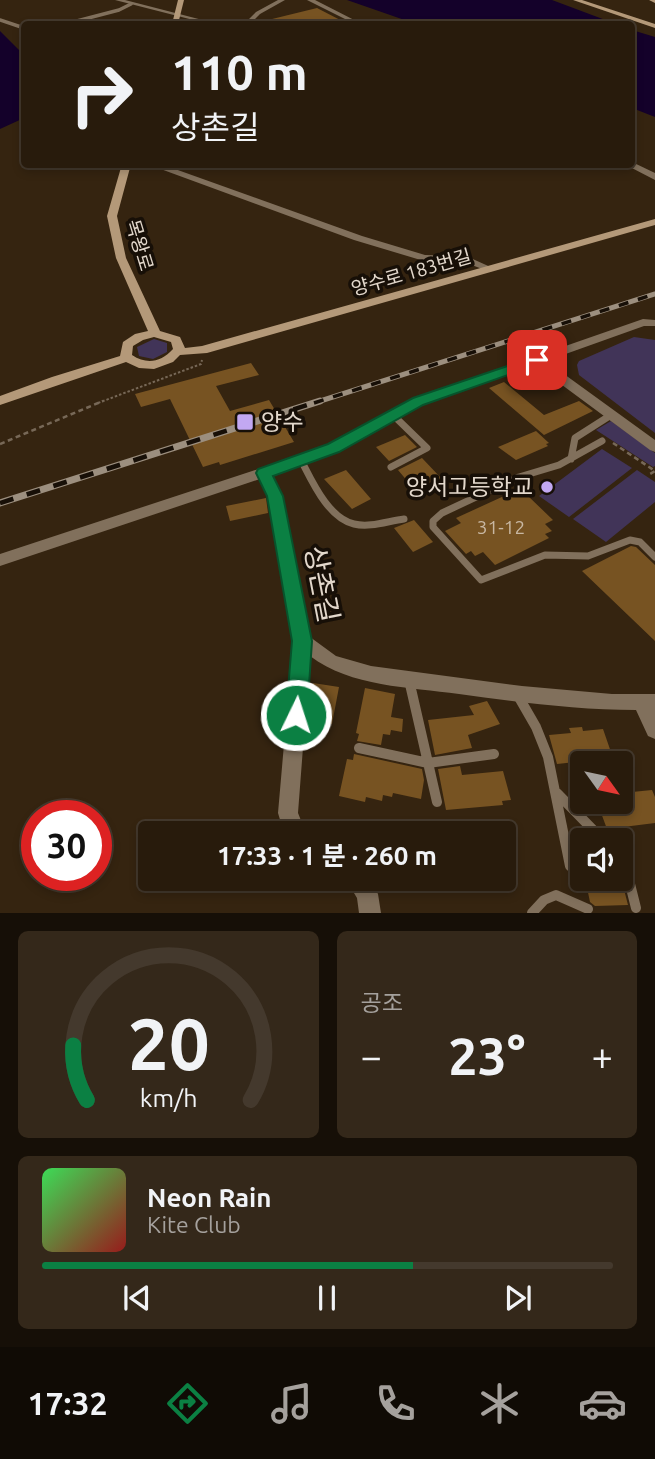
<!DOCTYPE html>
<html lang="ko">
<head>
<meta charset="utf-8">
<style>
  body { margin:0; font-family:Ubuntu,"Noto Sans KR",sans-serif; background:#34281a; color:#f1f3f6; height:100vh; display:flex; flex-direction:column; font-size:26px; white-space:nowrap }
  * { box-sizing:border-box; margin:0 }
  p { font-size:23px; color:#a5a19d }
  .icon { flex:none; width:38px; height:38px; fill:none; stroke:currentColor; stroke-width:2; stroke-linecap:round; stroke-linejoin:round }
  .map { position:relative; height:913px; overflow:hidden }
  .details { display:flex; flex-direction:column; gap:18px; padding:18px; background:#160f07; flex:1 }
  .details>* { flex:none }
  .banner { position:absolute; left:21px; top:21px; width:614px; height:147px; border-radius:7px; box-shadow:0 4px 10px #0003,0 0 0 2px #44392d; background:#281b0c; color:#f1f3f6; overflow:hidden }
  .needle { width:46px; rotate:123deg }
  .buttons { position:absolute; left:570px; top:751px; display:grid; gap:14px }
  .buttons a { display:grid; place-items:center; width:63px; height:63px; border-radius:7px; background:#281b0c; box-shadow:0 4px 10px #0003,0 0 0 2px #44392d; font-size:35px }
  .speed { position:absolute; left:21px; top:800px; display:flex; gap:14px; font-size:35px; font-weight:700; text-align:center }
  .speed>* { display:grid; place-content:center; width:91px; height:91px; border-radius:50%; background:#281b0c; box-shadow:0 4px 10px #0003,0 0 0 2px #44392d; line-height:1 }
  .speed .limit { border:10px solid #d22; background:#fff; color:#111 }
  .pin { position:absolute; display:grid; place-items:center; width:60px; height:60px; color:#fff; margin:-30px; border-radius:14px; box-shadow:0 4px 10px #0006 }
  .me { position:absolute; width:77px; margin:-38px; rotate:4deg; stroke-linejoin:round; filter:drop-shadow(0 0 5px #0008) }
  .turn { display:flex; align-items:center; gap:24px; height:147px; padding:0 35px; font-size:32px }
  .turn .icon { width:91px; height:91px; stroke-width:2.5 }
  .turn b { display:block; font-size:49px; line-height:60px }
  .big { font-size:52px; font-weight:700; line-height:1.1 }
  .details .card { flex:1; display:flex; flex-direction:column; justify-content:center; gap:10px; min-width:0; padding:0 24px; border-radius:10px; background:#34281a }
  .details .dial { align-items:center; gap:0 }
  .dial svg { height:182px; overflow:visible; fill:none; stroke:#44392d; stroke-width:7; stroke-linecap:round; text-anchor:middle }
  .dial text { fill:#f1f3f6; stroke:none }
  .song { display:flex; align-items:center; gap:21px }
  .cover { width:84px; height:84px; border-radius:10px; background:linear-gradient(135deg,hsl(130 70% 55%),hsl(0 70% 35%)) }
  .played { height:7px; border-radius:4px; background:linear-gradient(90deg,#0b8043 65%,#44392d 65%) }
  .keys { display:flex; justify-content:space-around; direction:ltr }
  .heat { display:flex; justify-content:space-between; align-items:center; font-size:38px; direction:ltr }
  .details .tiles { flex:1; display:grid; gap:18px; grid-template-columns:1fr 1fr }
  .card:last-child { grid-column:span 2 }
  .trip { position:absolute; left:138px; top:821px; width:378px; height:70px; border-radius:7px; background:#281b0c; box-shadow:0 4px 10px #0003,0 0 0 2px #44392d; font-weight:700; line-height:70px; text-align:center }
  .tab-bar { display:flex; height:112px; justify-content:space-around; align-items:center; background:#100b05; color:#a5a19d }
  .tab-bar .icon { width:49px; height:49px }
  .tab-bar .current { color:#0b8043 }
  .tab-bar b { font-size:32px; color:#f1f3f6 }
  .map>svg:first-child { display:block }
  .green { fill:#413458 }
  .water { fill:#14012a }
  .building { fill:#775322 }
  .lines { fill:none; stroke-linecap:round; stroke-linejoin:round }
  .path-far1 { stroke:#776857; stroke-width:2; stroke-dasharray:2.5 2; stroke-linecap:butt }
  .path { stroke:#776857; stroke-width:2.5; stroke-dasharray:5 3.5; stroke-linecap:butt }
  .lane-far2 { stroke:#81705c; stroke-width:3.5 }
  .lane-far1 { stroke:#81705c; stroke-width:7 }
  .lane { stroke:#81705c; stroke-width:10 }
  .street { fill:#81705c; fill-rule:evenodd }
  .secondary { fill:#b49979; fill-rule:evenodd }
  .rail-far1-casing { stroke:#9c8f7f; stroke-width:5 }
  .rail-casing { stroke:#9c8f7f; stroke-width:7 }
  .rail-far1 { stroke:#170f07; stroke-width:3.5; stroke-dasharray:10; stroke-linecap:butt }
  .rail { stroke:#170f07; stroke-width:4.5; stroke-dasharray:14; stroke-linecap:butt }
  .route { fill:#0b8043; stroke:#07532c; stroke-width:2 }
  .poi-dot { fill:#c2a8f2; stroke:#170f07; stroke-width:2.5 }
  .labels { text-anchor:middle; stroke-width:7; stroke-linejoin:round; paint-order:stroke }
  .far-street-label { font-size:19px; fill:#e3d8cc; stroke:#170f07 }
  .number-label { font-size:19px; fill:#c8b7a2 }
  .poi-label { font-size:23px; fill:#e3d8cc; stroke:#170f07; text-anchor:start }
  .near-street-label { font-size:28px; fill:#e3d8cc; stroke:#170f07 }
</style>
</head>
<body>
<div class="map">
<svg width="655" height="913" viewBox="0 0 655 913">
  <rect width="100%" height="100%" fill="#352410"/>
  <path class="green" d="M634,337L655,340V433L579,375L577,365L579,361Z
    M154,339L167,343V352L153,359L139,356L137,347Z
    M611,421L655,453V466L653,467L596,430Z
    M602,449L632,468L569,517L539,496Z
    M637,470L655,482V502L606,542L573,519Z"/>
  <path class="water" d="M347,0H552L616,24H416Z
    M632,30L655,37V117L632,108Z
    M0,31L24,55V118L0,129Z"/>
  <path class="building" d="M317,8L346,23L269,24L268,20Z
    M251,363L259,375L216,386L230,411L269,400L294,442L220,465L219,462L203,467L170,399L141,407L135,394Z
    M504,382L544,415L579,401L593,411L544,435L489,388Z
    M536,431L549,443L546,444L548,446L516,460L498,447Z
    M405,435L417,447L389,461L376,447Z
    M422,458L441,478L414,489L398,470Z
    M346,470L371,499L352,509L324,479Z
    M515,491L521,497L527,495L553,520L545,524L552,531L545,534L549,538L495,565L483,552L475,556L471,551L466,554L445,531L461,523L456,518Z
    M266,498L268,513L230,521L226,506Z
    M414,520L433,542L413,552L394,528Z
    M631,546L636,547L655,565V641L582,571Z
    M313,683L339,687L332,724L308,720Z
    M365,688L395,694L391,717L403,719L402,732L391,730L390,735L383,734L381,745L357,741L359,734L356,733Z
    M487,701L500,724L468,735L472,748L435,755L428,720L474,715L469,706Z
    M582,727L583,731L603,729L613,758L557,764L549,735L571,733L569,728Z
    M354,754L422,769L424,780L421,799L393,793L392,797L383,795L382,801L366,797L365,802L339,796L347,759L353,760Z
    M460,766L462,775L503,771L511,800L502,801L503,805L446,810L438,769Z
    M621,768L632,792L652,790L655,797V823L607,829L597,802H621Z
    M585,878H621L628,905L595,906L590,902Z"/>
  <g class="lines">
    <path class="path-far1" d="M98,403L201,364L202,360"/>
    <path class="path" d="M613,443L655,471L650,474
      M0,444L103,401"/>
    <path class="lane-far2" d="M0,20L24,28
      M73,22L119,10L131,4"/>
    <path class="lane-far1" d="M602,441L559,465L519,477L442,513L433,521V527L481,580L545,555L588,556L630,540L640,542L655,557
      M571,459L575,438L611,415
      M301,460C312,481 328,518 354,524C370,528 388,521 404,519
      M391,467L427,448L393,415"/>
    <path class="lane" d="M409,680L437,802
      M517,694L536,727L548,757L570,866
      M359,748L428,763L494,754
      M557,793L603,840
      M621,859L626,868L636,908
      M532,913L544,900L556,895L588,909"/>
    <path class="street" d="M115,0H125L218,24H209Z
      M278,0H285L260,14L250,24H244L256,12Z
      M307,0H315L362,24H355Z
      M632,162L655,173V180L628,166L632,164Z
      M147,164H161L362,236L425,255L466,256L495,269L490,272L464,262L424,261L354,240Z
      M643,319L655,320V326H644L546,361L655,440V452L650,450L535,365L423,405L329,455L272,475L282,496L310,637L336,656L371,666L522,686L612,694H655V739L648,736L636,710C577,710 517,702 459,694C409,687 351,687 310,656L298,813L306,833H284L278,813L293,641L268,496L260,479L0,566V554L319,449L413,399Z
      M345,878H369L378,894L381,913H359L357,898Z"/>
    <path class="secondary" d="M178,0H184L178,24H172Z
      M573,0H582L655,24V28Z
      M649,0H655V3Z
      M122,164H131L117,216L126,258L160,331L180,337L185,348L202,346L655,219V225L207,353L180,355L173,362L154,369L139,368L126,362L0,405V396L52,377L120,356L123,342L135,334L148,331L116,258L107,216ZM154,337L171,342L173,349C161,362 147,365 132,355L133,346L143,340Z"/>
    <defs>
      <path id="rail-far1" d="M314,403L655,294"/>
      <path id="rail" d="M0,503L320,401"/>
    </defs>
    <use href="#rail-far1" class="rail-far1-casing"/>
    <use href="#rail" class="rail-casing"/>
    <use href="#rail-far1" class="rail-far1"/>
    <use href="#rail" class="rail"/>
  </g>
  <path class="route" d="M537,356L544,360L542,363L423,405L339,452L273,476L283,496L312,641L307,715L304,721L296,724L289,721L286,715L292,641L267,496L256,473L258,469L328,444L413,398Z"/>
  <g class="poi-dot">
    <rect x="236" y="413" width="18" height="18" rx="3.5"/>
    <circle cx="547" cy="487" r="7"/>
  </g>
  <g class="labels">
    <g class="far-street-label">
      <text transform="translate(140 245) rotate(73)" y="7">목왕로</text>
      <text transform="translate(411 272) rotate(-16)" y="7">양수로 183번길</text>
    </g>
    <g class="number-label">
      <text x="501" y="534">31-12</text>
    </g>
    <g class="poi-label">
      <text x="261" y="430">양수</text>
      <text x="533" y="495" text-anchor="end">양서고등학교</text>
    </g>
    <g class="near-street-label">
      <text transform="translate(322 584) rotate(79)" y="10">상촌길</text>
    </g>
  </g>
</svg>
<div class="buttons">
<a><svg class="needle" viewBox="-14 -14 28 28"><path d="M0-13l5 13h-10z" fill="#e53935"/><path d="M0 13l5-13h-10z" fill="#a5a19d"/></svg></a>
<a><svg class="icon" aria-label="sound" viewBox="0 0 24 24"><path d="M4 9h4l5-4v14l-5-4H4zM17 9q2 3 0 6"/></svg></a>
</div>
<div class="speed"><div class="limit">30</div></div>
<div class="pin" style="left:537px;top:360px;background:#d93025"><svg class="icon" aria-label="arrive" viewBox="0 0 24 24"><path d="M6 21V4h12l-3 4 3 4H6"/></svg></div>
<svg class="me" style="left:296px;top:715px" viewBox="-20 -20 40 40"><circle r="17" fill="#0b8043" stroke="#fff" stroke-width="3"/><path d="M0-11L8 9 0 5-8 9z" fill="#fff"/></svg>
<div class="trip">17:33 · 1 분 · 260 m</div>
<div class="banner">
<div class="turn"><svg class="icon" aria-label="right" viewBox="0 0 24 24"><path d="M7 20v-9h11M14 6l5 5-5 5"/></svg><div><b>110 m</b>상촌길</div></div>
</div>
</div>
<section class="details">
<div class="tiles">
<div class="card dial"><svg viewBox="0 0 100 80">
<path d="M14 69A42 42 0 1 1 86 69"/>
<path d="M14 69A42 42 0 0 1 8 45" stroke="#0b8043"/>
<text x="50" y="56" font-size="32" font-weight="700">20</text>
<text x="50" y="72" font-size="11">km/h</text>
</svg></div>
<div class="card"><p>공조</p>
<div class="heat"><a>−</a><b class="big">23°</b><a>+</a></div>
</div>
<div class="card">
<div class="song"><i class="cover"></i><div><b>Neon Rain</b><p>Kite Club</p></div></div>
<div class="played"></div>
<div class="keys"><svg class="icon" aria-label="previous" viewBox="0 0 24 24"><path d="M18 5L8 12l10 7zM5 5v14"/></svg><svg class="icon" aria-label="pause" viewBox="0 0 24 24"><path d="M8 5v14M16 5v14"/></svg><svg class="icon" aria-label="next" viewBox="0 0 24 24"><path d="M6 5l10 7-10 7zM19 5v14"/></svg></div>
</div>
</div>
</section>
<nav class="tab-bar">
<b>17:32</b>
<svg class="icon current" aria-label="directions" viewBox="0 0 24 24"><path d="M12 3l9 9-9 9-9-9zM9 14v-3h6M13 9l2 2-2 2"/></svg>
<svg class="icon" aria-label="music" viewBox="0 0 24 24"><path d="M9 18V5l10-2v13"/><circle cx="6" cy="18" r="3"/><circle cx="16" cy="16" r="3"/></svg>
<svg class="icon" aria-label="phone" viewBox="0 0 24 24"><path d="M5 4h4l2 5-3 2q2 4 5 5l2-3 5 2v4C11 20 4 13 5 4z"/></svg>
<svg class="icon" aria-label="climate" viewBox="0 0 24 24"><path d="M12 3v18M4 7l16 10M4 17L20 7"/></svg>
<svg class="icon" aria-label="car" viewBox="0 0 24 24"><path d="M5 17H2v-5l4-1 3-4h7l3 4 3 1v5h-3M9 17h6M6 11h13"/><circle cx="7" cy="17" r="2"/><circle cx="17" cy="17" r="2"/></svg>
</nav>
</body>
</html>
